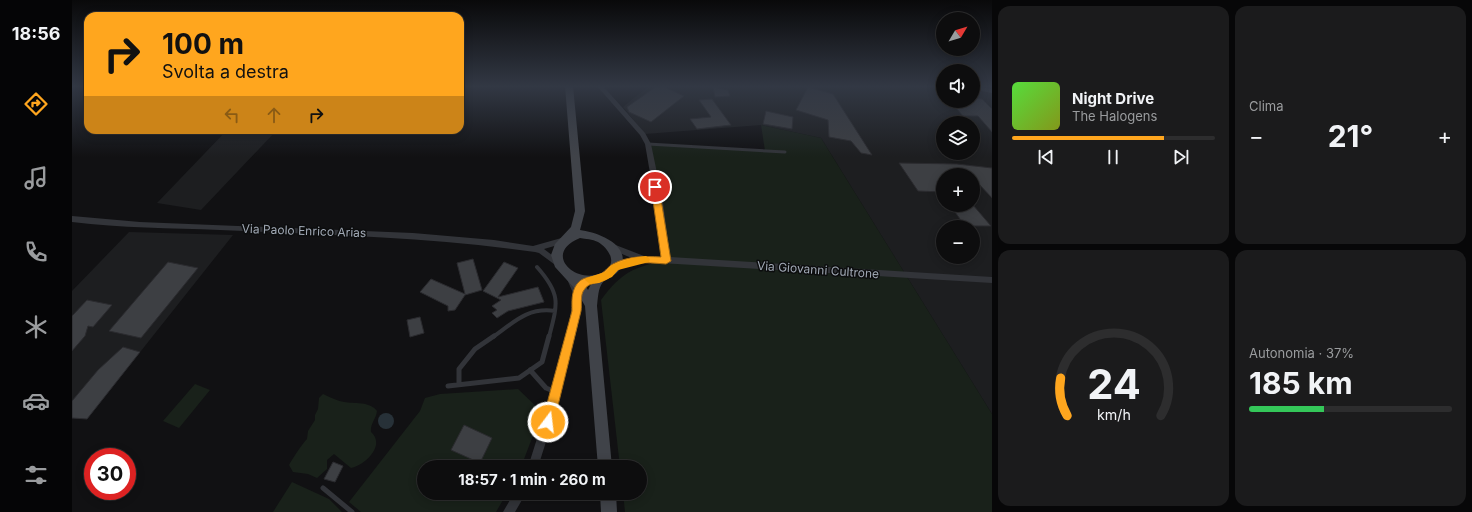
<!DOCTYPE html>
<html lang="it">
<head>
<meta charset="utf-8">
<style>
  body { margin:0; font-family:Inter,sans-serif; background:#1b1b1c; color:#f1f3f6; height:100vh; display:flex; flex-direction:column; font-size:15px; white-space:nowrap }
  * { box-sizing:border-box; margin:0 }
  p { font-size:13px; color:#9a9c9e }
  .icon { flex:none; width:22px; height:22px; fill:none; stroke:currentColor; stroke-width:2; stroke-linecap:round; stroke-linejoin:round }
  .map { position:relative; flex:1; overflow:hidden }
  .side { display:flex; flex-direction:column; gap:6px; padding:6px; background:#070708; width:480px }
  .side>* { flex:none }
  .top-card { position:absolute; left:12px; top:12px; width:380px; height:122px; border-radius:12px; box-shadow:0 2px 10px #0003,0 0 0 1px #2d2d2e; background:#ffa61e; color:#111; overflow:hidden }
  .needle { width:26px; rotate:52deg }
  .tools { position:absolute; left:864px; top:12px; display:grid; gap:8px }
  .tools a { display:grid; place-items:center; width:44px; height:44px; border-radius:50%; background:#0d0d0e; box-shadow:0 2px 10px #0003,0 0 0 1px #2d2d2e; font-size:20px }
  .speed { position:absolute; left:12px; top:448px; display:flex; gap:8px; font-size:20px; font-weight:700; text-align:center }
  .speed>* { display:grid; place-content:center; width:52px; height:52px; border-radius:50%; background:#0d0d0e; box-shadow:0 2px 10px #0003,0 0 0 1px #2d2d2e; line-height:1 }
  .speed .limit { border:6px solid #d22; background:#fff; color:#111 }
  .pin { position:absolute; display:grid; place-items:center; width:34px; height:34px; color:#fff; margin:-17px; border:2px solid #fff; border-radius:50%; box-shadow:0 1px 4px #0007 }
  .me { position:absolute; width:44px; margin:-22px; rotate:15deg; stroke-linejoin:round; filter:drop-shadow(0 0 3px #0008) }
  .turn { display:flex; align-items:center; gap:14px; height:84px; padding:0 12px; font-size:18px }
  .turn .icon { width:52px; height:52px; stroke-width:2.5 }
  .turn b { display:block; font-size:28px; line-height:34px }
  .lanes { display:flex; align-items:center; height:38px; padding:0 12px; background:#0003; justify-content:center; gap:20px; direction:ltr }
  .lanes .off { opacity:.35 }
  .big { font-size:30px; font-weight:700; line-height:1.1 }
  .side .card { flex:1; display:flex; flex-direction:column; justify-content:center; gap:6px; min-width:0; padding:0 14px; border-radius:12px; background:#1b1b1c }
  .side .dial { align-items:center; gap:0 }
  .dial svg { height:104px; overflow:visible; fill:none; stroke:#2d2d2e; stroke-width:7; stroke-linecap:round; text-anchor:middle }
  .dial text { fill:#f1f3f6; stroke:none }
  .song { display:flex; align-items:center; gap:12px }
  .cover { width:48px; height:48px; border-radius:6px; background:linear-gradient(135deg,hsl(110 70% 55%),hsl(70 70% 35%)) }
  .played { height:4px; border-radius:2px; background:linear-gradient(90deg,#ffa61e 75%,#2d2d2e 75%) }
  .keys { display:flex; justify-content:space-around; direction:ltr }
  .heat { display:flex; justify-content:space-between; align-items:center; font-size:22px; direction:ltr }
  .charge { height:6px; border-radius:3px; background:linear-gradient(90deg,#34c759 37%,#2d2d2e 0) }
  .side .tiles { flex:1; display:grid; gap:6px; grid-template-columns:repeat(2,1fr) }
  .trip { position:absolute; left:345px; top:460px; width:230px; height:40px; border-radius:20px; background:#0d0d0e; box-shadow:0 2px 10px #0003,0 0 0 1px #2d2d2e; font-weight:700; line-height:40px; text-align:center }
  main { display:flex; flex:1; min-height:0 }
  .dock { display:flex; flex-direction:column; width:72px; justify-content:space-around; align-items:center; background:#050506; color:#9a9c9e }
  .dock .icon { width:28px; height:28px }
  .dock .active { color:#ffa61e }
  .dock b { font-size:18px; color:#f1f3f6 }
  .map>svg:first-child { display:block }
  .built { fill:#1d1e20; fill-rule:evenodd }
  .green { fill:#19211a }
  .water { fill:#273138 }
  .building { fill:#3d3f43; stroke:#2b2b2f }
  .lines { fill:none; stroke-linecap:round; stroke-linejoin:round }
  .lane-far2 { stroke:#323439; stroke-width:3 }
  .lane-far1 { stroke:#323439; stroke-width:4 }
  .lane { stroke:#323439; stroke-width:5 }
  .street { fill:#323439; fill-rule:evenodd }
  .secondary { fill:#404349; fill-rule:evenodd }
  .route { fill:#ffa61e; stroke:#a66c14 }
  .slow { fill:#f59e0b }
  .labels { text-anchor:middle; stroke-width:3; stroke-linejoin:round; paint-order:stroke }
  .street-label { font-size:12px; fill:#a1a9b5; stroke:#0c0d0e }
</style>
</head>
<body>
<main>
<nav class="dock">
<b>18:56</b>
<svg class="icon active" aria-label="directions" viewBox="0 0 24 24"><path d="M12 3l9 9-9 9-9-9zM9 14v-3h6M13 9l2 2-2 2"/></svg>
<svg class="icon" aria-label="music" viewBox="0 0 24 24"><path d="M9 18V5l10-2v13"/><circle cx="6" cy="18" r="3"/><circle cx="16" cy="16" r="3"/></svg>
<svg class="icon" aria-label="phone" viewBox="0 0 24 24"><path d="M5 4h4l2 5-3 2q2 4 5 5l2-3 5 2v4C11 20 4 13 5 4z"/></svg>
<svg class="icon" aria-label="climate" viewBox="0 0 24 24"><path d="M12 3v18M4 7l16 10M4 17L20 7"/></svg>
<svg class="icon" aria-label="car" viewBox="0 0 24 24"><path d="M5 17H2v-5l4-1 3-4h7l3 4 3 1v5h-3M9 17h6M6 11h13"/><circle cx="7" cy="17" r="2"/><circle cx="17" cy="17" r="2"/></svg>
<svg class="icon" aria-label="filters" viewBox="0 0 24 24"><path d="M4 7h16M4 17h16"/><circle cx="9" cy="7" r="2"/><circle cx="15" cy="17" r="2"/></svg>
</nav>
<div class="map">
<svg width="920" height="512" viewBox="0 0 920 512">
  <rect width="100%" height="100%" fill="#111113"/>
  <path class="built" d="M577,86H871V101H901V86H920V414L749,138L689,125L573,134L551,107ZM871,123H901V153H871ZM871,175H901V205H871ZM871,227H901V257H871Z
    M155,130H205L129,210L85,203Z
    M57,232L161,235L15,419L0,418V291Z"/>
  <path class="green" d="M689,125L749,138L920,414V512H553L551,493H568V467H548L529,300C550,272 560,268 594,260L576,144L693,151Z
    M123,384L138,390L107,428L91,421Z
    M446,389L470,412L449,467H352V493H435L424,512H289L277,502L348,411L353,398L368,394Z
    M251,394C258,397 265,401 272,402C282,404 298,401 305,411C304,419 298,424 299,432C314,445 293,465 279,468L262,454L255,460V469L245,478L236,474L221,472L217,465C221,458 230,444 235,439L236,431L243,420V415L246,409L247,398Z
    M220,482L257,499L270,512H201Z"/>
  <path class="water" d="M306 421a8 8 0 1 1 16 0a8 8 0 1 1-16 0Z"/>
  <path class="building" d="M585,86L588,88L590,86L612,96L579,122L557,112L555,107Z
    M641,87L656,90L658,96L643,97Z
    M736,87L761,94L800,155L789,153L779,141L757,137L756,120L724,110Z
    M901,98L910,99L920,109V132L906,116H891L878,101H901Z
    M640,99L659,125L625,129L618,119L639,117L627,100Z
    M694,111L721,117L720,129L691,124Z
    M827,163L885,164L920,168V198L905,182H901V175H871V192L846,191Z
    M878,205H901L919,226H893Z
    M401,259L410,290L393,295L383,310L376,311V306L348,292L359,279L393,294L385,263Z
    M96,262L126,268L69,338L37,331Z
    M432,262L446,268L426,297L466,287L472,302L436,311L425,318L420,313L425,310L420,306L429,300L411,291Z
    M15,300L40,305L21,327L16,326L13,336L0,351V316Z
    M348,317L352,333L338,337L335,320Z
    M51,347L68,352L15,419L0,418V401L26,370Z
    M392,425L420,438L408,463L379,450Z
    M261,462L271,466L263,482L252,479Z"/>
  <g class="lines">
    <path class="lane-far2" d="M576,144L713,152"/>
    <path class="lane-far1" d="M465,267C489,294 486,303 477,337
      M421,337C442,322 456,307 483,311"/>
    <path class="lane" d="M458,370L474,388L484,392
      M387,384V369L403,349L422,336
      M376,386L447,378L470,362L477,336
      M251,488L280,512"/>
    <path class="street" d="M525,86H531L573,133L579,144L591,202L598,257L920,277V283L572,262L543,270L540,269L539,267L540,265L562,259L538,249L537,247L541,244L572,256L590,257L583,202L573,144L568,135Z
      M0,216L68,222L341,233L422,240L461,246L493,237L497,240L496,242L472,249L489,262L490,264L489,266L486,267L467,253L463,252C359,237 254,235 148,230C99,228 49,228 0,222Z
      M499,276L502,277L509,293V305L506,325L485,407L466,467H456L475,407L497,325L500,305L501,293L495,279L496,277Z
      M442,493H454L443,512H431Z"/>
    <path class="secondary" d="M493,86H501L513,211L508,230C525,232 561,245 548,269C544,276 536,277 531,282C526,288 526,298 525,306L540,467H526L513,306L504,290L483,267L479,255L483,244L499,227L503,211ZM508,238C514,239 520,239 526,242C536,248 546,262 533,271C507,288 468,254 508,238ZM519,284L516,290L513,285Z
      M901,86L920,89V93L901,89Z
      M528,493H544L545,512H529Z"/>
  </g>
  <linearGradient id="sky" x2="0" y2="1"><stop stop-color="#09090a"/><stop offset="0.55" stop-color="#323844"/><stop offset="1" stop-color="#323844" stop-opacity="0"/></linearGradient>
  <rect width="920" height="157" fill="url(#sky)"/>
  <path class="route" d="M583,184L587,187L599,261L594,264C579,263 558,260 546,270C540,275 537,279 531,281C524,284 517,282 512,290C508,295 510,305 509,311L482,422L480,426L476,427L472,426L470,422L500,311C500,302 499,292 505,284C511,276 518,278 526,275C533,273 535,267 541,264C556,256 572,256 589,257L579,187Z"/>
  <path class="slow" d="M574,256L578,259L577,262L546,270L540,277L527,283L518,284L513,280L514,278L533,272L540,265L560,258Z"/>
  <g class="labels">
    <g class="street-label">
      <text transform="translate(232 231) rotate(2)" y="4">Via Paolo Enrico Arias</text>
      <text transform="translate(746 270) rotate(4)" y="4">Via Giovanni Cultrone</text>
    </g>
  </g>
</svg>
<div class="tools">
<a><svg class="needle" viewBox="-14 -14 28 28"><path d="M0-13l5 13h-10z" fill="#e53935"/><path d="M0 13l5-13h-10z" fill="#9a9c9e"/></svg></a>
<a><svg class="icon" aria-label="sound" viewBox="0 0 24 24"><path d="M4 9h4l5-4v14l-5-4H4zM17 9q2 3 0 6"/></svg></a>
<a><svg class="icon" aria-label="layers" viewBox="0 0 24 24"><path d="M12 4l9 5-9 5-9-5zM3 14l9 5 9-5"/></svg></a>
<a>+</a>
<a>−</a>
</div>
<div class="speed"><div class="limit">30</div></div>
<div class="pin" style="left:583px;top:187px;background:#d93025"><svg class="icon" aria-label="arrive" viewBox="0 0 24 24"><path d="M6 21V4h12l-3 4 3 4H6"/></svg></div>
<svg class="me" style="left:476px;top:422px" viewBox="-20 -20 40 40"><circle r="17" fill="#ffa61e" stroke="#fff" stroke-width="3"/><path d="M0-11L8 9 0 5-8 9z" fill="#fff"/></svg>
<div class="trip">18:57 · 1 min · 260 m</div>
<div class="top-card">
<div class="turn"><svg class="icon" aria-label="right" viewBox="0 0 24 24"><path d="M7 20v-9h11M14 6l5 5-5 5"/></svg><div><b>100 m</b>Svolta a destra</div></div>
<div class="lanes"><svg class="icon off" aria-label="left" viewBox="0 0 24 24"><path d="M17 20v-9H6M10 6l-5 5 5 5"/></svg><svg class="icon off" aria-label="ahead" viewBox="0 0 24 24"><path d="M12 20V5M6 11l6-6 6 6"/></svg><svg class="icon" aria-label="right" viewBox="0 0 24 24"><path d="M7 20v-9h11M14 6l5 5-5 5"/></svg></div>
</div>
</div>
<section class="side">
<div class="tiles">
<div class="card">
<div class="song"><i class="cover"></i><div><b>Night Drive</b><p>The Halogens</p></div></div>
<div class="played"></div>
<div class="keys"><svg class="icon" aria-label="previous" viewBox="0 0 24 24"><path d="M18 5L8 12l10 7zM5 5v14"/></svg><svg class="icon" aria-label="pause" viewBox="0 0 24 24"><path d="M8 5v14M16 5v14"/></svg><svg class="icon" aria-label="next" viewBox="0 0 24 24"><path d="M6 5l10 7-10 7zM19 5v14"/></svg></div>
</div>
<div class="card"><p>Clima</p>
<div class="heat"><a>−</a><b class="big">21°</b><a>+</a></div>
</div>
<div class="card dial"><svg viewBox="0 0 100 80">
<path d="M14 69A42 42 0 1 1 86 69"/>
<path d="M14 69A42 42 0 0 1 9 40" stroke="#ffa61e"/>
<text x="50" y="56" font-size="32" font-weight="700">24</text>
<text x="50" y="72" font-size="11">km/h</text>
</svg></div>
<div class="card"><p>Autonomia · 37%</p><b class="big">185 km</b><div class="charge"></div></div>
</div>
</section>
</main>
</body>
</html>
